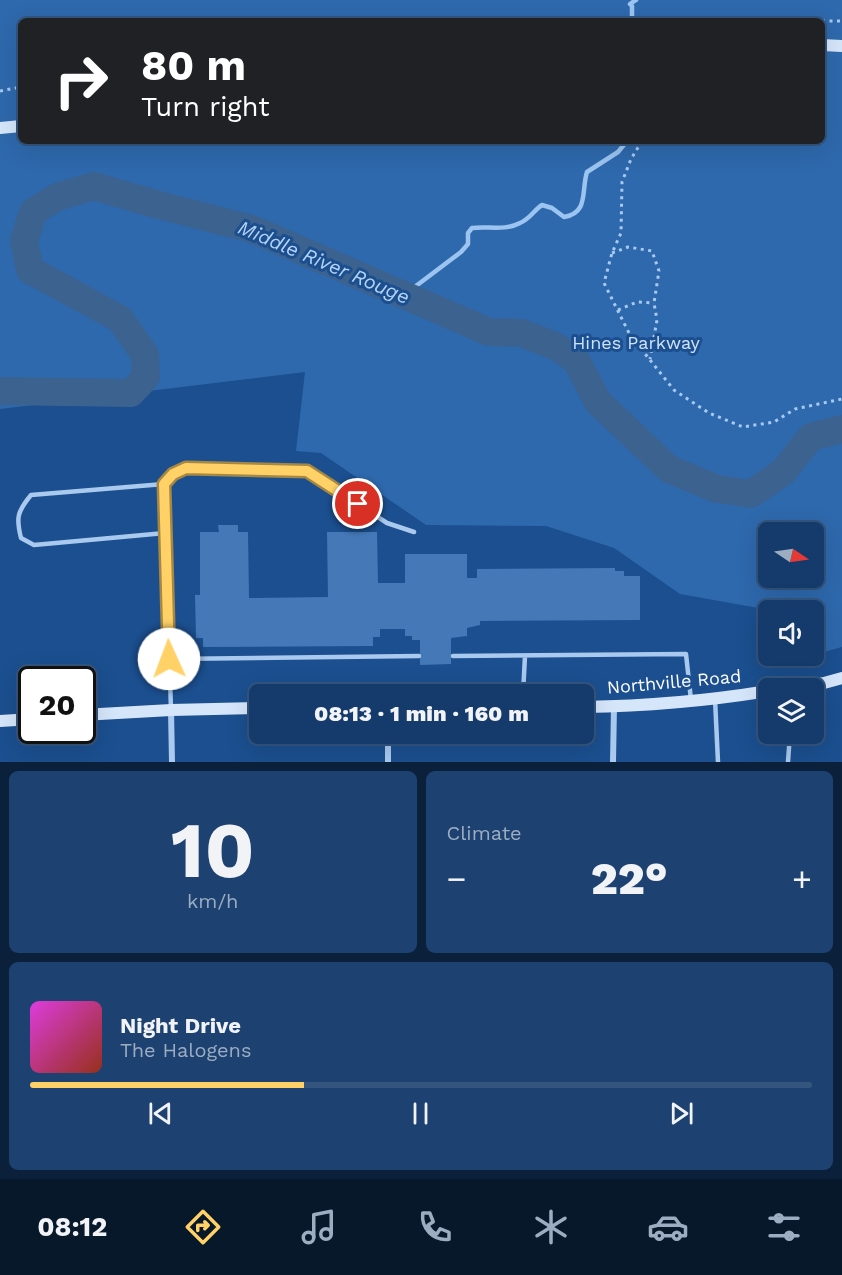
<!DOCTYPE html>
<html lang="en">
<head>
<meta charset="utf-8">
<style>
  body { margin:0; font-family:"Work Sans",sans-serif; background:#1d4271; color:#f1f3f6; height:100vh; display:flex; flex-direction:column; font-size:22px; white-space:nowrap }
  * { box-sizing:border-box; margin:0 }
  p { font-size:20px; color:#9dadc1 }
  .icon { flex:none; width:33px; height:33px; fill:none; stroke:currentColor; stroke-width:2; stroke-linecap:round; stroke-linejoin:round }
  .map { position:relative; height:762px; overflow:hidden }
  .drawer { display:flex; flex-direction:column; gap:9px; padding:9px; background:#0b203b; flex:1 }
  .drawer>* { flex:none }
  .guide { position:absolute; left:18px; top:18px; width:807px; height:126px; border-radius:9px; box-shadow:0 6px 24px #0002,0 0 0 2px #33557e; background:#202124; color:#fff; overflow:hidden }
  .needle { width:39px; rotate:103deg }
  .fabs { position:absolute; left:758px; top:522px; display:grid; gap:12px }
  .fabs a { display:grid; place-items:center; width:66px; height:66px; border-radius:9px; background:#143b6b; box-shadow:0 6px 24px #0002,0 0 0 2px #33557e; font-size:30px }
  .speed { position:absolute; left:18px; top:666px; display:flex; gap:12px; font-size:30px; font-weight:700; text-align:center }
  .speed>* { display:grid; place-content:center; width:78px; height:78px; border-radius:50%; background:#143b6b; box-shadow:0 6px 24px #0002,0 0 0 2px #33557e; line-height:1 }
  .speed .limit { border:3px solid #111; border-radius:9px; background:#fff; color:#111 }
  .pin { position:absolute; display:grid; place-items:center; width:51px; height:51px; color:#fff; margin:-26px; border:3px solid #fff; border-radius:50%; box-shadow:0 2px 6px #0007 }
  .me { position:absolute; width:66px; margin:-33px; rotate:358deg; stroke-linejoin:round; filter:drop-shadow(0 0 4px #0008) }
  .turn { display:flex; align-items:center; gap:21px; height:126px; padding:0 24px; font-size:27px }
  .turn .icon { width:78px; height:78px; stroke-width:2.5 }
  .turn b { display:block; font-size:42px; line-height:51px }
  .big { font-size:45px; font-weight:800; line-height:1.1 }
  .drawer .tile { flex:1; display:flex; flex-direction:column; justify-content:center; gap:9px; min-width:0; padding:0 21px; border-radius:9px; background:#1d4271 }
  .drawer .dial { align-items:center; gap:0 }
  .dial b { font-size:78px; line-height:1 }
  .song { display:flex; align-items:center; gap:18px }
  .cover { width:72px; height:72px; border-radius:9px; background:linear-gradient(135deg,hsl(300 70% 55%),hsl(10 70% 35%)) }
  .played { height:6px; border-radius:3px; background:linear-gradient(90deg,#ffd166 35%,#33557e 35%) }
  .keys { display:flex; justify-content:space-around; direction:ltr }
  .heat { display:flex; justify-content:space-between; align-items:center; font-size:33px; direction:ltr }
  .drawer .tiles { flex:1; display:grid; gap:9px; grid-template-columns:1fr 1fr }
  .tile:last-child { grid-column:span 2 }
  .trip { position:absolute; left:249px; top:684px; width:345px; height:60px; border-radius:9px; background:#143b6b; box-shadow:0 6px 24px #0002,0 0 0 2px #33557e; font-weight:800; line-height:60px; text-align:center }
  .menu { display:flex; height:96px; justify-content:space-around; align-items:center; background:#08182b; color:#9dadc1 }
  .menu .icon { width:42px; height:42px }
  .menu .on { color:#ffd166 }
  .menu b { font-size:27px; color:#f1f3f6 }
  .map>svg:first-child { display:block }
  .green { fill:#2e69ad; fill-rule:evenodd }
  .lines { fill:none; stroke-linecap:round; stroke-linejoin:round }
  .stream { stroke:#9cc4f0; stroke-width:4.5 }
  .river { stroke:#3c6290; stroke-width:28 }
  .building { fill:#4478b7 }
  .path { stroke:#a9c9ee; stroke-width:3; stroke-dasharray:3 4.5; stroke-linecap:butt }
  .lane { stroke:#a9c9ee; stroke-width:4.5 }
  .street { stroke:#a9c9ee; stroke-width:6 }
  .secondary { stroke:#d6e6fa; stroke-width:12 }
  .route-casing { stroke:#a68842; stroke-width:15 }
  .route { stroke:#ffd166; stroke-width:10 }
  .labels { text-anchor:middle; stroke-width:6; stroke-linejoin:round; paint-order:stroke }
  .park-label { font-size:18px; fill:#cfe3fa; stroke:#1b4f8f }
  .street-label { font-size:18px; fill:#fff; stroke:#1b4f8f }
  .water-label { font-size:20px; font-style:italic; fill:#b5d3f5; stroke:#1b4f8f }
</style>
</head>
<body>
<div class="map">
<svg width="842" height="762" viewBox="0 0 842 762">
  <rect width="100%" height="100%" fill="#1b4f8f"/>
  <path class="green" d="M0,0H842V647L813,655V610H769L680,594L614,548L546,526L426,525L321,453L296,451L305,372L0,409ZM21,21H822V141H21ZM768,532H813V578H768Z"/>
  <g class="lines">
    <path class="stream" d="M632,20V6L630,4L636,0
      M404,295L461,252L468,244V233L472,228C488,226 505,231 520,223C530,219 534,210 542,205L552,208L564,217C589,213 581,191 587,172L618,152L627,141"/>
    <path class="river" d="M0,391L131,393L146,377L145,355L120,319L30,270L24,241L33,212L57,197L94,186L155,204L252,229L489,332L522,333L557,347L576,360L598,402L669,469L717,489L751,494L783,472L811,437L842,429"/>
  </g>
  <path class="building" d="M218,525H238V532H248L249,598L328,597L327,532H377L378,583H405V554H467V578H477V569L615,568V571H624V576H640V620L480,621V625L467,628V636L451,638V664L420,665V640H412V636H405V629H380V637H373V646L203,647V638H196L195,595H200V532H219Z"/>
  <g class="lines">
    <path class="path" d="M822,21H842
      M0,91L21,87
      M642,141L631,159L622,182L621,233L612,253L604,283L630,335L674,390L709,413L743,427L774,422L795,409L842,399
      M612,253L628,247L652,251L659,271L654,303L657,320L650,359
      M618,310L637,302L654,303"/>
    <path class="lane" d="M164,484L173,474L186,468L307,471L387,523L414,532
      M165,533L34,545L21,538C16,518 17,512 31,495L164,484L171,710
      M453,656L686,654L691,700
      M169,659L419,656
      M523,694L525,656
      M715,699L718,762
      M788,762L790,734"/>
    <path class="street" d="M171,710L172,762
      M388,734V762
      M613,762L614,706"/>
    <path class="secondary" d="M822,45L842,46
      M0,128L21,126
      M780,688L824,683L842,678
      M584,707C646,706 707,701 768,691
      M82,715L171,710L260,708
      M0,721L32,719"/>
  </g>
  <g class="lines">
    <defs>
      <path id="route" d="M169,659L164,484L173,474L186,468L307,471L358,504"/>
    </defs>
    <use href="#route" class="route-casing"/>
    <use href="#route" class="route"/>
  </g>
  <g class="labels">
    <g class="park-label">
      <text x="636" y="349">Hines Parkway</text>
    </g>
    <g class="street-label">
      <text transform="translate(674 682) rotate(-5)" y="6">Northville Road</text>
    </g>
    <g class="water-label">
      <text transform="translate(324 262) rotate(23)" y="7">Middle River Rouge</text>
    </g>
  </g>
</svg>
<div class="fabs">
<a><svg class="needle" viewBox="-14 -14 28 28"><path d="M0-13l5 13h-10z" fill="#e53935"/><path d="M0 13l5-13h-10z" fill="#9dadc1"/></svg></a>
<a><svg class="icon" aria-label="sound" viewBox="0 0 24 24"><path d="M4 9h4l5-4v14l-5-4H4zM17 9q2 3 0 6"/></svg></a>
<a><svg class="icon" aria-label="layers" viewBox="0 0 24 24"><path d="M12 4l9 5-9 5-9-5zM3 14l9 5 9-5"/></svg></a>
</div>
<div class="speed"><div class="limit">20</div></div>
<div class="pin" style="left:358px;top:504px;background:#d93025"><svg class="icon" aria-label="arrive" viewBox="0 0 24 24"><path d="M6 21V4h12l-3 4 3 4H6"/></svg></div>
<svg class="me" style="left:169px;top:659px" viewBox="-20 -20 40 40"><circle r="19" fill="#fff"/><path d="M0-13L10 11 0 6-10 11z" fill="#ffd166"/></svg>
<div class="trip">08:13 · 1 min · 160 m</div>
<div class="guide">
<div class="turn"><svg class="icon" aria-label="right" viewBox="0 0 24 24"><path d="M7 20v-9h11M14 6l5 5-5 5"/></svg><div><b>80 m</b>Turn right</div></div>
</div>
</div>
<section class="drawer">
<div class="tiles">
<div class="tile dial"><b>10</b><p>km/h</p></div>
<div class="tile"><p>Climate</p>
<div class="heat"><a>−</a><b class="big">22°</b><a>+</a></div>
</div>
<div class="tile">
<div class="song"><i class="cover"></i><div><b>Night Drive</b><p>The Halogens</p></div></div>
<div class="played"></div>
<div class="keys"><svg class="icon" aria-label="previous" viewBox="0 0 24 24"><path d="M18 5L8 12l10 7zM5 5v14"/></svg><svg class="icon" aria-label="pause" viewBox="0 0 24 24"><path d="M8 5v14M16 5v14"/></svg><svg class="icon" aria-label="next" viewBox="0 0 24 24"><path d="M6 5l10 7-10 7zM19 5v14"/></svg></div>
</div>
</div>
</section>
<nav class="menu">
<b>08:12</b>
<svg class="icon on" aria-label="directions" viewBox="0 0 24 24"><path d="M12 3l9 9-9 9-9-9zM9 14v-3h6M13 9l2 2-2 2"/></svg>
<svg class="icon" aria-label="music" viewBox="0 0 24 24"><path d="M9 18V5l10-2v13"/><circle cx="6" cy="18" r="3"/><circle cx="16" cy="16" r="3"/></svg>
<svg class="icon" aria-label="phone" viewBox="0 0 24 24"><path d="M5 4h4l2 5-3 2q2 4 5 5l2-3 5 2v4C11 20 4 13 5 4z"/></svg>
<svg class="icon" aria-label="climate" viewBox="0 0 24 24"><path d="M12 3v18M4 7l16 10M4 17L20 7"/></svg>
<svg class="icon" aria-label="car" viewBox="0 0 24 24"><path d="M5 17H2v-5l4-1 3-4h7l3 4 3 1v5h-3M9 17h6M6 11h13"/><circle cx="7" cy="17" r="2"/><circle cx="17" cy="17" r="2"/></svg>
<svg class="icon" aria-label="filters" viewBox="0 0 24 24"><path d="M4 7h16M4 17h16"/><circle cx="9" cy="7" r="2"/><circle cx="15" cy="17" r="2"/></svg>
</nav>
</body>
</html>
